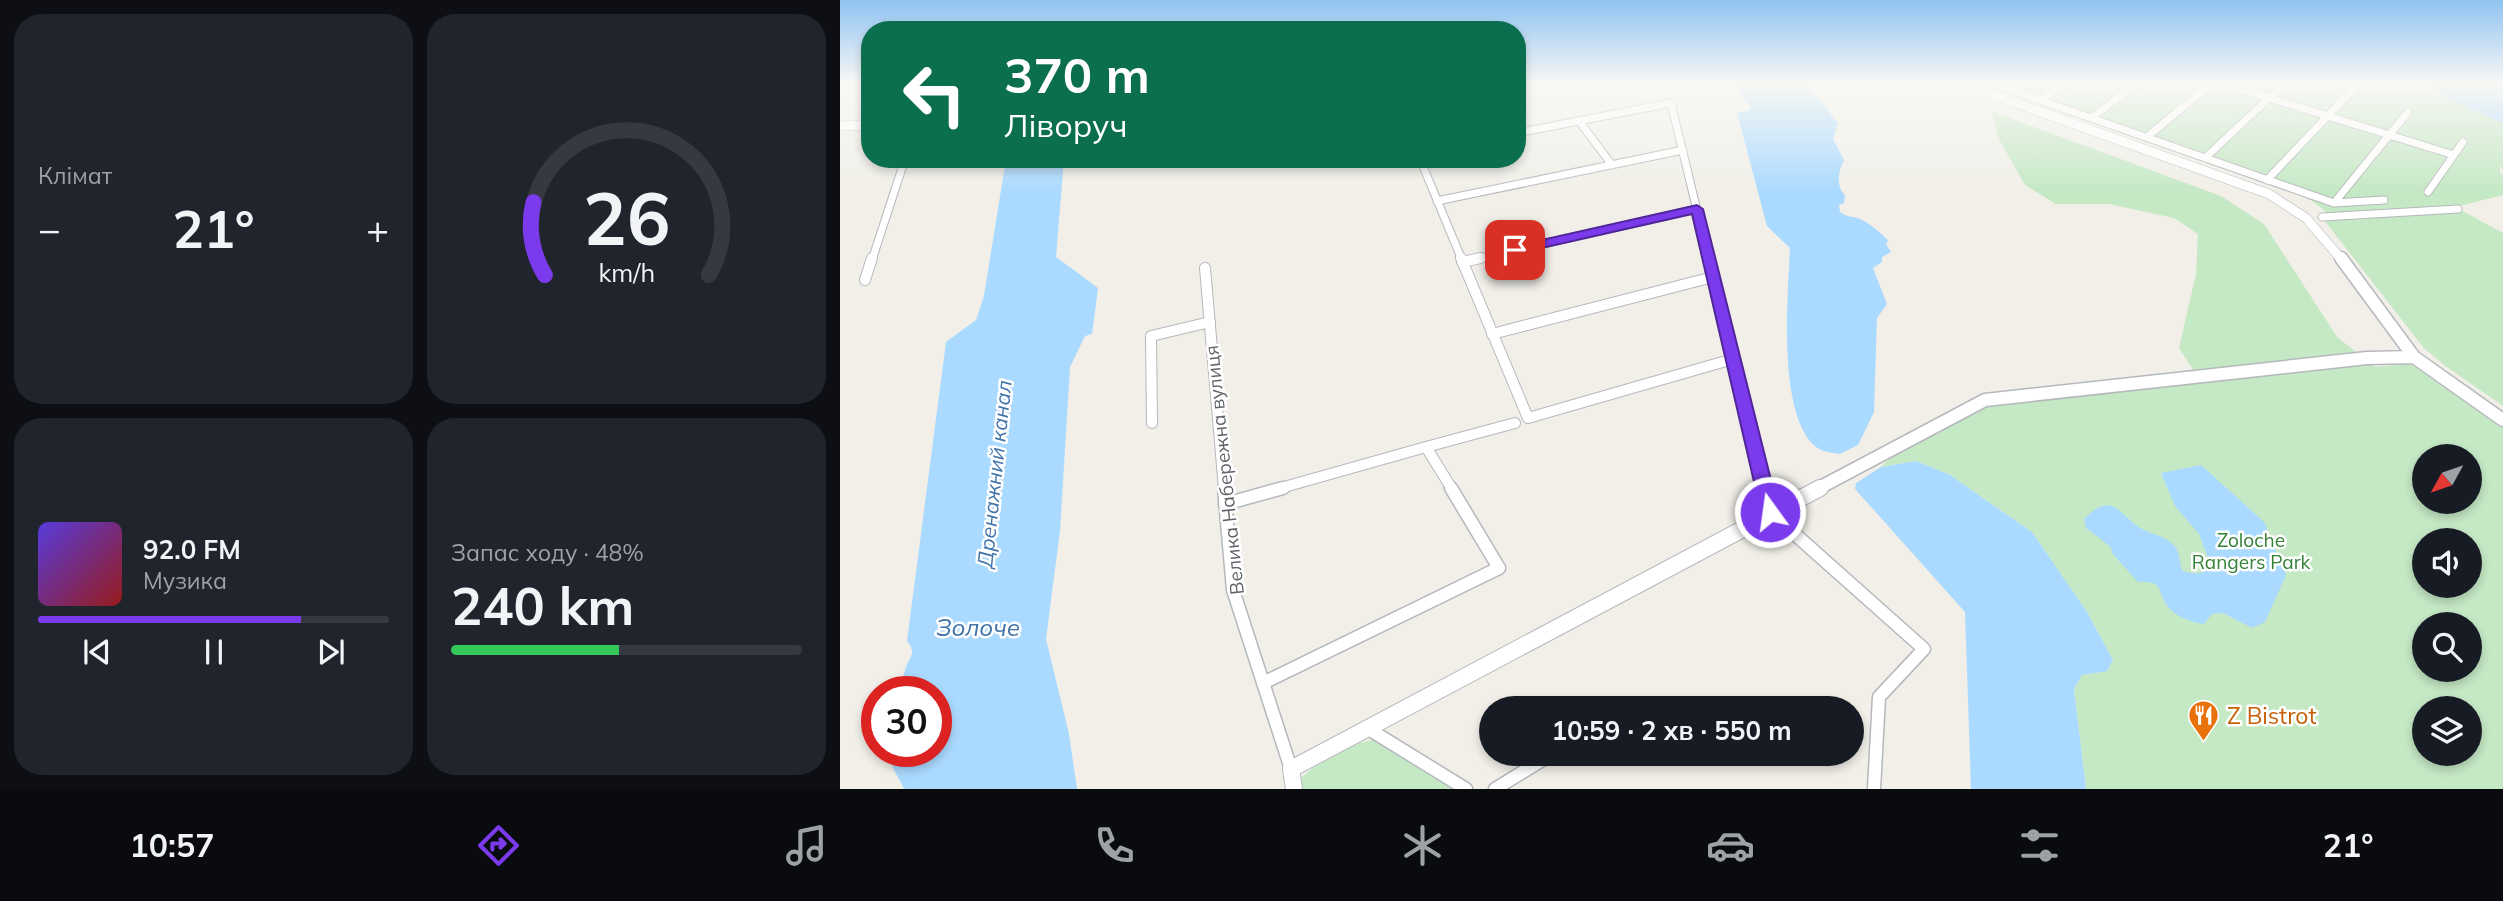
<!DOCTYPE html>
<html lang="uk">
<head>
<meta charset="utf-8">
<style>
  body { margin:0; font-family:Mulish,sans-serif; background:#20242c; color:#f1f3f6; height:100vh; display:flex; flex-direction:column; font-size:26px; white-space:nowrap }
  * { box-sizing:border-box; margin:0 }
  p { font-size:23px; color:#9ea1a6 }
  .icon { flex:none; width:38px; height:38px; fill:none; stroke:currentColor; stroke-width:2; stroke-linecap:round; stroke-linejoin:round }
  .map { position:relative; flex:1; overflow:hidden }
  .panel { display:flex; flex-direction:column; gap:14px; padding:14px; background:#0d0f14; width:840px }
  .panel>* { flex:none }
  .banner { position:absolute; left:21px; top:21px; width:665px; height:147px; border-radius:28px; box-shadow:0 4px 10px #0003; background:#0b6e4f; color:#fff; overflow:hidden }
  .needle { width:46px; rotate:230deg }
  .fabs { position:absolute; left:1572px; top:444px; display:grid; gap:14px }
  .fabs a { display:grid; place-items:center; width:70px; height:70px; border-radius:50%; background:#171b24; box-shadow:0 4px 10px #0003; font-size:35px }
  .speed { position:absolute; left:21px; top:676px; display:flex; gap:14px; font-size:35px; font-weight:700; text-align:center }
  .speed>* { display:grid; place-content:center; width:91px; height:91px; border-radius:50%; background:#171b24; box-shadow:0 4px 10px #0003; line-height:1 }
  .speed .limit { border:10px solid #d22; background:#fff; color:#111 }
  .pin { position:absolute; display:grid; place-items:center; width:60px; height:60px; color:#fff; margin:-30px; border-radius:14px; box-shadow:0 4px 10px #0006 }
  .me { position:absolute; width:77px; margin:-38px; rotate:346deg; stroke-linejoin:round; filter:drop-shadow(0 0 5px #0008) }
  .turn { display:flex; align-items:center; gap:24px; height:147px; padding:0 28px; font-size:32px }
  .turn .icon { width:91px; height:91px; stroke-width:2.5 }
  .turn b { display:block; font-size:49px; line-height:60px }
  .big { font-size:52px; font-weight:700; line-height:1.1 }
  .panel .tile { flex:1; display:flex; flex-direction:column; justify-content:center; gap:10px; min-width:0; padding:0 24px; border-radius:28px; background:#20242c }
  .panel .dial { align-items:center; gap:0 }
  .dial svg { height:182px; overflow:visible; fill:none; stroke:#363941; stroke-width:7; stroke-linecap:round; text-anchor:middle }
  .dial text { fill:#f1f3f6; stroke:none }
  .song { display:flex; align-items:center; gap:21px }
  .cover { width:84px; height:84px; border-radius:10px; background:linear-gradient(135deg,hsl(250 70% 55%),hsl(0 70% 35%)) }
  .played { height:7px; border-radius:4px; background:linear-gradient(90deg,#7c3aed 75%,#363941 75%) }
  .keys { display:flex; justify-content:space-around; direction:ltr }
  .heat { display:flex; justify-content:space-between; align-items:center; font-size:38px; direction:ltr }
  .charge { height:10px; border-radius:5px; background:linear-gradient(90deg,#34c759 48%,#363941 0) }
  .panel .tiles { flex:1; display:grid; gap:14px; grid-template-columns:repeat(2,1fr) }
  .trip { position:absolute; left:639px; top:696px; width:385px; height:70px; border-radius:35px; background:#171b24; box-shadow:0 4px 10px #0003; font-weight:700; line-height:70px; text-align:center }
  .menu { display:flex; height:112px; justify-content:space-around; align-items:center; background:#090b0e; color:#9ea1a6 }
  .menu .icon { width:49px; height:49px }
  .menu .current { color:#7c3aed }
  .menu b { font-size:32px; color:#f1f3f6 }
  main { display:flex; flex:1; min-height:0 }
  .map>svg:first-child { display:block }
  .green { fill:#c5e8c5; fill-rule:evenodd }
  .water { fill:#aadaff }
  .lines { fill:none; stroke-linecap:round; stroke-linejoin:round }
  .minor-far2-casing { stroke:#b5b8bc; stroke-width:9 }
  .minor-far1-casing { stroke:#b5b8bc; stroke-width:12 }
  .minor-casing { stroke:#b5b8bc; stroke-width:15 }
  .tertiary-far2-casing { stroke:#b5b8bc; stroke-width:10 }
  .tertiary-far1-casing { stroke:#b5b8bc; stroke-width:15 }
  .tertiary-casing { stroke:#b5b8bc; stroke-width:18 }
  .minor-far2 { stroke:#fff; stroke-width:7 }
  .minor-far1 { stroke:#fff; stroke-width:10 }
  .minor { stroke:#fff; stroke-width:12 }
  .tertiary-far2 { stroke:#fff; stroke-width:9 }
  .tertiary-far1 { stroke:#fff; stroke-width:12 }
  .tertiary { stroke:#fff; stroke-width:16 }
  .route { fill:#7c3aed; stroke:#51269a; stroke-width:2 }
  .labels { text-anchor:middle; stroke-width:5; stroke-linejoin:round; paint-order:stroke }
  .street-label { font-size:19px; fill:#5f6368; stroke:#fff }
  .park-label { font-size:19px; fill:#348238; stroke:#fff }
  .water-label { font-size:21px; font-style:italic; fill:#4174aa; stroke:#fff }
  .near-food-label { font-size:23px; fill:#c56008; stroke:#fff; text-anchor:start }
  .near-water-label { font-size:24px; font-style:italic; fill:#4174aa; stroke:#fff }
</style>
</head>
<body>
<main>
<section class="panel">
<div class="tiles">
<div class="tile"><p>Клімат</p>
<div class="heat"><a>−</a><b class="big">21°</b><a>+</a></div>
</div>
<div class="tile dial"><svg viewBox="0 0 100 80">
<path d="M14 69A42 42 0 1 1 86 69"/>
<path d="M14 69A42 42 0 0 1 9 37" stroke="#7c3aed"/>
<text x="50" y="56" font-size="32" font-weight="700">26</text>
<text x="50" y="72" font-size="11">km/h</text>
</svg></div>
<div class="tile">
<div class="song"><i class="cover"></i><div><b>92.0 FM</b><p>Музика</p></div></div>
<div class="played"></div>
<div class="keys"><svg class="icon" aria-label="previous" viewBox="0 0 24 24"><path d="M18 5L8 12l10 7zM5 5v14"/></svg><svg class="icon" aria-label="pause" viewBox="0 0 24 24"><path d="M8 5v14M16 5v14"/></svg><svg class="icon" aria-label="next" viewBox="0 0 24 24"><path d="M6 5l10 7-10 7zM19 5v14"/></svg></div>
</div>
<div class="tile"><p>Запас ходу · 48%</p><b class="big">240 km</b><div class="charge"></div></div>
</div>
</section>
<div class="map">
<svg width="1663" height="789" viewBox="0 0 1663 789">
  <rect width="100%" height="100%" fill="#f1efe8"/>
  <path class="green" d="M1138,83H1582L1612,100L1663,123V171L1660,164V173L1663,175V195L1615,207L1663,233V406L1604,365L1583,347L1481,216L1489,214L1472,201L1431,183L1196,100L1191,101Z
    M1151,111L1381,196L1424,224L1497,337L1535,367L1575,363L1663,426V789H1246L1234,689L1242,675L1267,671L1273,660L1247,612L1192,532L1110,475L1076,461L1041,467L1058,451L1141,406L1361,382L1339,348L1356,274L1358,234L1334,218L1269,204H1216L1185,185L1160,141ZM1584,457H1629V502H1584ZM1584,541H1629V586H1584ZM1584,625H1629V670H1584ZM1584,709H1629V754H1584Z
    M534,740L612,789H457L456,784C468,767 513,741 534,740Z"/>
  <path class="water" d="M890,83H964L973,86V94C985,102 988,113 998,123L993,139L1004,160C999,170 995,186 1005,195L1004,203L999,205L1000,212C1007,217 1010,216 1017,218C1029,222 1039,232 1048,240L1046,244L1051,252L1042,257V262L1033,268L1047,304L1037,318L1034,412L1018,445L1000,454C993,453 985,452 979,449C936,422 948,293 950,248L927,226L897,113L910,110V105L898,93L901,90Z
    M1582,83H1663V123L1612,100Z
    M166,159H224L216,257L258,288L252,334L245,336L230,367L220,531L206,639L229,734L237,789H64C58,774 48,768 53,751H96V691H60C62,683 63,675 66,667C70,655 77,653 67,641L106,342L136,320L144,296Z
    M1076,461L1110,475L1192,532L1247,612L1273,660L1267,671L1242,675L1234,689L1246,789H1131L1125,612L1015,489L1016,483L1041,467Z
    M1361,465L1424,522L1446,575L1425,622L1412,628L1383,613L1372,614L1364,624C1348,622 1329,614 1323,598C1320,593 1321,588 1315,584C1311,582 1303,582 1298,582L1272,553L1271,547L1246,528L1244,519C1271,492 1276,510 1297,526C1308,534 1323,534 1335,546C1339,551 1340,565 1343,571C1355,574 1364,576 1371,565L1359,534L1335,506L1321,473Z"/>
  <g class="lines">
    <defs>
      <path id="minor-far2" d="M1151,83L1494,203L1544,200
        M1381,83L1614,155
        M1200,100L1225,83
        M1251,118L1298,83
        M739,121L772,165
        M677,133L831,103L869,260
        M1307,137L1372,83
        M1365,158L1445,83
        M580,159L622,260
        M1427,180L1517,85
        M1588,192L1623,142
        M597,201L843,150
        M1494,203L1568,112
        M1482,217L1618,209
        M32,260L65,159
        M633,260L857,209"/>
      <path id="minor-far1" d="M621,258L688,418L893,359
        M868,258L925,489
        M622,262L641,258
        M365,268L384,489
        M25,280L32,258
        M652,334L873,277
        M312,423L311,336L370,322
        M586,447L675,423
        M437,489L586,447L612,489"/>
      <path id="minor" d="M384,488L393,590L451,769
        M924,488L930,512L1084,649L1039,697L1034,789
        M385,504L443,488
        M423,683L659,568L611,488
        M788,709L791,707
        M527,728L626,789
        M655,789L712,754"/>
      <path id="tertiary-far2" d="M1120,83L1429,194L1466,218L1502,260
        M0,126L30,125"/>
      <path id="tertiary-far1" d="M1501,258L1574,357L1663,420
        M977,489L1145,400L1527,358L1574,357"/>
      <path id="tertiary" d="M454,789L451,769L980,488"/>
    </defs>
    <use href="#minor-far2" class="minor-far2-casing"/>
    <use href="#minor-far1" class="minor-far1-casing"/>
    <use href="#minor" class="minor-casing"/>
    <use href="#tertiary-far2" class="tertiary-far2-casing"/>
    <use href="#tertiary-far1" class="tertiary-far1-casing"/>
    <use href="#tertiary" class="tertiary-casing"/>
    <use href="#minor-far2" class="minor-far2"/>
    <use href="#minor-far1" class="minor-far1"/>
    <use href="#minor" class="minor"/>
    <use href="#tertiary-far2" class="tertiary-far2"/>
    <use href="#tertiary-far1" class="tertiary-far1"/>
    <use href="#tertiary" class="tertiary"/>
  </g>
  <linearGradient id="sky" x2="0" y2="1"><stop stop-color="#8fc3f1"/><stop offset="0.43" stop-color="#f9f8f5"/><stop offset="1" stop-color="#f9f8f5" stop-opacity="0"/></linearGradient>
  <rect width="1663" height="193" fill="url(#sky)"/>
  <path class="route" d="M857,205L863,209L939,512L936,517H923L921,512L852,214L675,254L668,250L675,246Z"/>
  <defs>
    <symbol id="restaurant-pin" viewBox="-11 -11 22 30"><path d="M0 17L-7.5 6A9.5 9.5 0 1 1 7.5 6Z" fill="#e8710a" stroke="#fff"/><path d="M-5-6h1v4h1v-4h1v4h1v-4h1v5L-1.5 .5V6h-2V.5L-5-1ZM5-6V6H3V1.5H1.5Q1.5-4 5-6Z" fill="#fff"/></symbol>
  </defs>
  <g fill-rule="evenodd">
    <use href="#restaurant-pin" x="1346" y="698" width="35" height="47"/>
  </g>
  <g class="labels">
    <g class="street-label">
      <text transform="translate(384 470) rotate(-96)" y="7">Велика Набережна вулиця</text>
    </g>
    <g class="park-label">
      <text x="1411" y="547">Zoloche<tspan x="1411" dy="22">Rangers Park</tspan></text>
    </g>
    <g class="water-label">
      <text transform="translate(155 474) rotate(-84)" y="7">Дренажний канал</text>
    </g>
    <g class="near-food-label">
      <text x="1387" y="724">Z Bistrot</text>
    </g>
    <g class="near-water-label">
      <text x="138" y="636">Золоче</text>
    </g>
  </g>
</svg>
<div class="fabs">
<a><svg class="needle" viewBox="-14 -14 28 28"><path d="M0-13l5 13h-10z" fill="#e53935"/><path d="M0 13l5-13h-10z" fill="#9ea1a6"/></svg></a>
<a><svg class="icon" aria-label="sound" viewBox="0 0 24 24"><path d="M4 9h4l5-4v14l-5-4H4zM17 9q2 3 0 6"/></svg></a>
<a><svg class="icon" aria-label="search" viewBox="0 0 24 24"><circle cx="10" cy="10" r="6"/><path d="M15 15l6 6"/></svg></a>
<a><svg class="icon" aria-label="layers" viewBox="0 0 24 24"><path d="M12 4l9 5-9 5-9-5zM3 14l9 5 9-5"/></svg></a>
</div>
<div class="speed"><div class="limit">30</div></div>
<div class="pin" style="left:675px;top:250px;background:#d93025"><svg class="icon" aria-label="arrive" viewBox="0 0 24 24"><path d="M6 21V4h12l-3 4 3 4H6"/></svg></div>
<svg class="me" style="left:930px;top:512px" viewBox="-20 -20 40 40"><circle r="17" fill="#7c3aed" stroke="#fff" stroke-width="3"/><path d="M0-11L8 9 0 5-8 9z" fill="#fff"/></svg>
<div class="trip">10:59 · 2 хв · 550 m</div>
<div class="banner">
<div class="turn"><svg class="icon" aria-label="left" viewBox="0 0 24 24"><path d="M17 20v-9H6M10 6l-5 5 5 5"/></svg><div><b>370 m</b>Ліворуч</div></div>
</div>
</div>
</main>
<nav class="menu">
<b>10:57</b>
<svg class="icon current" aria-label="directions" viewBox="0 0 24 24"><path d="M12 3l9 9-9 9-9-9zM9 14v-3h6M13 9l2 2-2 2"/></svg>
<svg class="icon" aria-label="music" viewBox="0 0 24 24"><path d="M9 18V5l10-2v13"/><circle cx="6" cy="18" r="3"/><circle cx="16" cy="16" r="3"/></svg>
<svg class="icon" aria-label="phone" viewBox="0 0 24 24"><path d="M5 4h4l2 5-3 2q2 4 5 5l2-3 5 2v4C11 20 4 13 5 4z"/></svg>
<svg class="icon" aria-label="climate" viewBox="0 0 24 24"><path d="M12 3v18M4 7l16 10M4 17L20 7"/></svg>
<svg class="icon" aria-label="car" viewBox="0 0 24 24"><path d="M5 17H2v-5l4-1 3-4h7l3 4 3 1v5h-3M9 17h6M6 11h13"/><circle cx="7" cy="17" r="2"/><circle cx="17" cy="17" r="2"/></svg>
<svg class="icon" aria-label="filters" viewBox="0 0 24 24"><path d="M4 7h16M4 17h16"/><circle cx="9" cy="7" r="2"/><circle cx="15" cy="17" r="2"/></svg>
<b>21°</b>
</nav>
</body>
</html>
